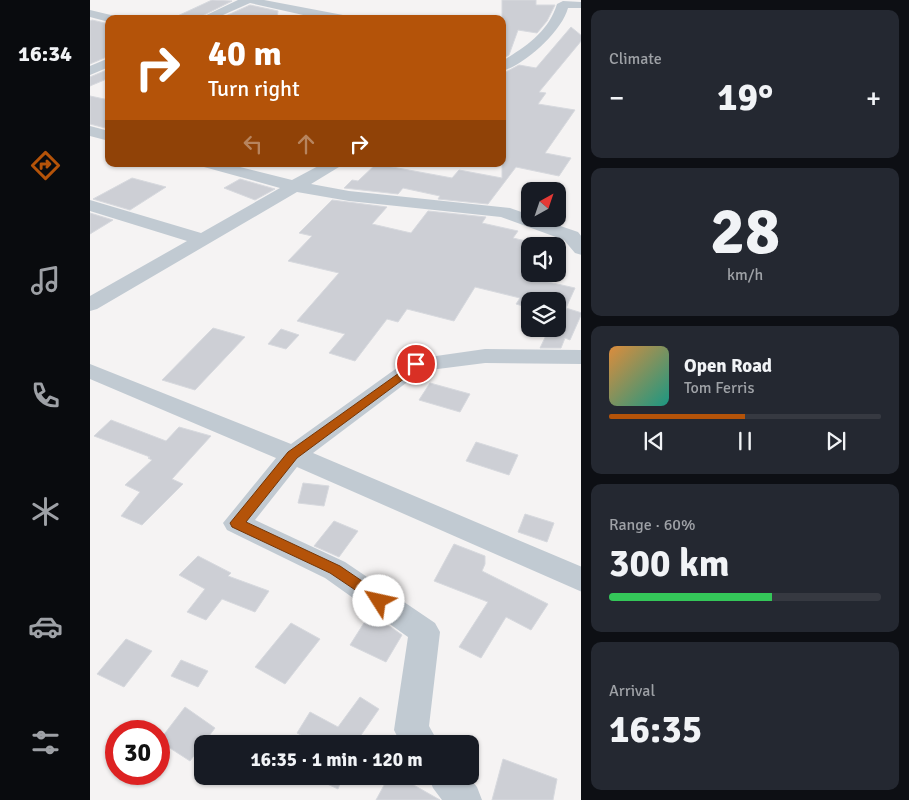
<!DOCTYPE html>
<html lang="en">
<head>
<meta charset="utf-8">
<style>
  body { margin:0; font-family:Signika,sans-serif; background:#242831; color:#f1f3f6; height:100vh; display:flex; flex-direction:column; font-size:19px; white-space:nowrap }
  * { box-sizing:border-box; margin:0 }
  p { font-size:16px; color:#9ea1a6 }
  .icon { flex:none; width:28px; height:28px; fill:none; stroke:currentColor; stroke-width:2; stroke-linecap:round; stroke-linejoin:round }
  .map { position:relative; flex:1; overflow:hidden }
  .side { display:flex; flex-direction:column; gap:10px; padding:10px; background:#0d0f14; width:328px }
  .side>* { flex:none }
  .guide { position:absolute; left:15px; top:15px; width:401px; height:152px; border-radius:10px; box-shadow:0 1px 4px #0004; background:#b45309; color:#fff; overflow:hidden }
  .needle { width:32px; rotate:40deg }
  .buttons { position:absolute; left:431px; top:182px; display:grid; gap:10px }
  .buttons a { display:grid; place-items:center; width:45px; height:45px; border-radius:10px; background:#171b24; box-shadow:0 1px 4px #0004; font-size:25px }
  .speed { position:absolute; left:15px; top:720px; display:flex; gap:10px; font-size:25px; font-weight:700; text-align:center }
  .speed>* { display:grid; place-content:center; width:65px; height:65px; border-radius:50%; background:#171b24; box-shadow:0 1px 4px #0004; line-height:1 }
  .speed .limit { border:8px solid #d22; background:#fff; color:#111 }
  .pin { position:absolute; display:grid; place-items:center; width:42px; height:42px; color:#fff; margin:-21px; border:2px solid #fff; border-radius:50%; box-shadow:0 1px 5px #0007 }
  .me { position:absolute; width:55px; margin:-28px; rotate:305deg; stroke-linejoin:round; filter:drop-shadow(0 0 4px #0008) }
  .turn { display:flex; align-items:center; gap:18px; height:105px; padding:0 20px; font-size:22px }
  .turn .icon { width:65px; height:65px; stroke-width:2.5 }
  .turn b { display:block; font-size:35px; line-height:42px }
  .lanes { display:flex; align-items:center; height:48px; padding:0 20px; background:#0003; justify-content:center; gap:25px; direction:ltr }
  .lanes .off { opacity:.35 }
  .big { font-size:38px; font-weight:700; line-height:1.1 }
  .side .tile { flex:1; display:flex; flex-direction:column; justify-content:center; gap:8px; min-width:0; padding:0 18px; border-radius:10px; background:#242831 }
  .side .dial { align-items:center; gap:0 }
  .dial b { font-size:65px; line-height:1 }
  .song { display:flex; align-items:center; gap:15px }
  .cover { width:60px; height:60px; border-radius:8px; background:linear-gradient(135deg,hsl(30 70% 55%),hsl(170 70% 35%)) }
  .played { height:5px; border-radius:2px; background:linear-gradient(90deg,#b45309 50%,#363941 50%) }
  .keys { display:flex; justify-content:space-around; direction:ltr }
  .heat { display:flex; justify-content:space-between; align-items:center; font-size:28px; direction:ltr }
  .charge { height:8px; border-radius:4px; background:linear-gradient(90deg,#34c759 60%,#363941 0) }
  .trip { position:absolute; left:104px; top:735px; width:285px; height:50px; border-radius:10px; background:#171b24; box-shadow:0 1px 4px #0004; font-weight:700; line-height:50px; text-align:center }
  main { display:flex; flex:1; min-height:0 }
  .tab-bar { display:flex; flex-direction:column; width:90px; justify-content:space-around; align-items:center; background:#090b0e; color:#9ea1a6 }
  .tab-bar .icon { width:35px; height:35px }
  .tab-bar .active { color:#b45309 }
  .tab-bar b { font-size:22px; color:#f1f3f6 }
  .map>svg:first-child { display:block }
  .building { fill:#cdcfd5; stroke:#d7d9de }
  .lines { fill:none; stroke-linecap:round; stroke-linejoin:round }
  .minor { fill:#c1cad2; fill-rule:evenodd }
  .route { fill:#b45309; stroke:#753606 }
</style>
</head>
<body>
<main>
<nav class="tab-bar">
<b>16:34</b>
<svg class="icon active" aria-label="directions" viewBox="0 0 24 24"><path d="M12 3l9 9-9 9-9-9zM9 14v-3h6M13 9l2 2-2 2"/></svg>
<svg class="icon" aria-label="music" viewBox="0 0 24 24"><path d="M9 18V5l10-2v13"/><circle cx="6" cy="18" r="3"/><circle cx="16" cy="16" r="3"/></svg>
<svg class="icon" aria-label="phone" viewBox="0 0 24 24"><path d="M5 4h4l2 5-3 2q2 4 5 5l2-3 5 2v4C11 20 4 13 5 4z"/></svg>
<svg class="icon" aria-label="climate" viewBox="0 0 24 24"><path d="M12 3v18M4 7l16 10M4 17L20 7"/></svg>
<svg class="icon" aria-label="car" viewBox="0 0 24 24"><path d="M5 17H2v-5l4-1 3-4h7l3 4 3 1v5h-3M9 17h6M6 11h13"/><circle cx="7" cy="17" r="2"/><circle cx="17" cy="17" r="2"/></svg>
<svg class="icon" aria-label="filters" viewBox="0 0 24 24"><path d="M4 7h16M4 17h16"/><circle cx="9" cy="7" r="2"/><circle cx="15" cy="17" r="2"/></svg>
</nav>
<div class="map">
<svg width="492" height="800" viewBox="0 0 492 800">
  <rect width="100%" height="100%" fill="#f5f3f3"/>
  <path class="building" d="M122,0L142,1L106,19H81Z
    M412,0H446V5H465L457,21L447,33L428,30L419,55L412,59Z
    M160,5L188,11L187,19H129Z
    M2,20L19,24V56L0,64V21Z
    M481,27L492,36V40L449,92L456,93L448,104L485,110L455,153L481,158L469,176L426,167L398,204L348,199L350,196L313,188L308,194L254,188L262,180L268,181L286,164L362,178L369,170L412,178V74L429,65L446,68Z
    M19,69V78L0,86V77Z
    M0,96L19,100V129L0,124Z
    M42,178L76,187L40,210L3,199Z
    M150,179L185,189L165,200L134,188Z
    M242,200L297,207L282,224L321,233L338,211L396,217L392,223L428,231L423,238L449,244L447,246H440V278L485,288L476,308L492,313L480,340L475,338L471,348H450L459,329H468V301H440V308L426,304L430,298L385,287L364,321L317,309L308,322L297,319L265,361L239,353L255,334L207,321L249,273L198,261L222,236L209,233Z
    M0,213L23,220L0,234Z
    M123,328L155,337L105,390L72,380Z
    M191,329L209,335L196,349L178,344Z
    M340,383L380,394L370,412L329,400Z
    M21,420L76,441L89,427L121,436L82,479L93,484L52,525L31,516L50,492L35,485L62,460L58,458L60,457L4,436Z
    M386,442L428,455L419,475L376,461Z
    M213,483L239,486L234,506L208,503Z
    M435,514L464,523L457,542L428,532Z
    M244,521L268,531L249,557L224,546Z
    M364,544L395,556V564L392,571L458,604L441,630L416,617L391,658L369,647L398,602L344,581Z
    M108,556L141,573L138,576L179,591L165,612L132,599L116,620L97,612L115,589L89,575Z
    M279,615L291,620L312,635L296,662L260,645Z
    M201,623L230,639L195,684L165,667Z
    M36,639L62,651L34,687L7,674Z
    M91,660L118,671L108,687L81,676Z
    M270,697L289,709L269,738L281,744H227L207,733L220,712L248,727Z
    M95,707L125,728L100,761L69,741Z
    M413,759L467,779L463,800H402Z
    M220,776H253L248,789Z
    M299,776H308L350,800H286Z"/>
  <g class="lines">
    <path class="minor" d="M148,0H174L253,15L259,19H231L160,3L124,19H108Z
      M473,1L492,2V8H478C472,31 435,65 412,71V61C436,47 459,31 467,4Z
      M0,10L25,16L27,19H19V22L0,17Z
      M19,58V67L0,75V66Z
      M0,126L19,131V141L0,136Z
      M112,164H138L202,180L232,164H251L249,167L221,184L259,191L420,208L440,215V219H450L488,232L492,237V255L485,253L474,240L411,217L259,201L207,192L7,309L0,311V296L97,241L0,211V200L111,233L190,188L114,167Z
      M395,349L492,350V364L395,363L332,371L223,453L492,567V592L207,467L165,520L255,562L345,623L350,632L339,726L349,744H311L304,730L318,637L235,578L137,530L133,523L186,458L0,379V364L201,444L318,360Z
      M338,776H378L387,787L392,800H352L343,788Z"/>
  </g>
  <path class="route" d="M326,361L330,362L331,364L330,367L207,458L156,522L250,566L294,596L297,601L294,605L289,606L240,573L142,527L140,523L198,452Z"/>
</svg>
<div class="buttons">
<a><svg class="needle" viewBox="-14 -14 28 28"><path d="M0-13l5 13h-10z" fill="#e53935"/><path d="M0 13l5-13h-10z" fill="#9ea1a6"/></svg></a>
<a><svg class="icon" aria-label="sound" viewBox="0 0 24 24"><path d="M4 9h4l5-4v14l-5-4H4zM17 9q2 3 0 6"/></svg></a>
<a><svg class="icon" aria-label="layers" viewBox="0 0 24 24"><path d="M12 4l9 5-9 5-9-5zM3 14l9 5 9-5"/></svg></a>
</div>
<div class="speed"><div class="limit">30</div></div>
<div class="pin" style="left:326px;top:364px;background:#d93025"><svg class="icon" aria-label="arrive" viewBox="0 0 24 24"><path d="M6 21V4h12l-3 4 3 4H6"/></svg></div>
<svg class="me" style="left:289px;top:601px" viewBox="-20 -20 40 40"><circle r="19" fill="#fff"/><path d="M0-13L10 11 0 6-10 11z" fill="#b45309"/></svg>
<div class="trip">16:35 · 1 min · 120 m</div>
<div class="guide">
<div class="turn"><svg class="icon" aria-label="right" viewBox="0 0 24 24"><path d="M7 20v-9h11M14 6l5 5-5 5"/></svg><div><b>40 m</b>Turn right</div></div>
<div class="lanes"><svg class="icon off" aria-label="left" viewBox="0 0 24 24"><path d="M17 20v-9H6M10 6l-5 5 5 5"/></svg><svg class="icon off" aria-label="ahead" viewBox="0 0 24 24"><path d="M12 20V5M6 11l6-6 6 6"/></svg><svg class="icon" aria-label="right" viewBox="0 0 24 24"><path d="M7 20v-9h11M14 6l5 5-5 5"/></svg></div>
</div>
</div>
<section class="side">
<div class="tile"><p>Climate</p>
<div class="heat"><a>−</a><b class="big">19°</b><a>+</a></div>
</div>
<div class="tile dial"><b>28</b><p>km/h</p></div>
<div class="tile">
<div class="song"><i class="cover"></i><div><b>Open Road</b><p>Tom Ferris</p></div></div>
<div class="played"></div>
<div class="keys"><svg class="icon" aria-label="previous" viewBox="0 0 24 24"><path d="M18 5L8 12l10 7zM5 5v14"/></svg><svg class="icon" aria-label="pause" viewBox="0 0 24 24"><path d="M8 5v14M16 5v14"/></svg><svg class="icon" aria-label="next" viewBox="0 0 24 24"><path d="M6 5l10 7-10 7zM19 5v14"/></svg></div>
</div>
<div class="tile"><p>Range · 60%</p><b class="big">300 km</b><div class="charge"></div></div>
<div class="tile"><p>Arrival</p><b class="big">16:35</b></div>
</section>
</main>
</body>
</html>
